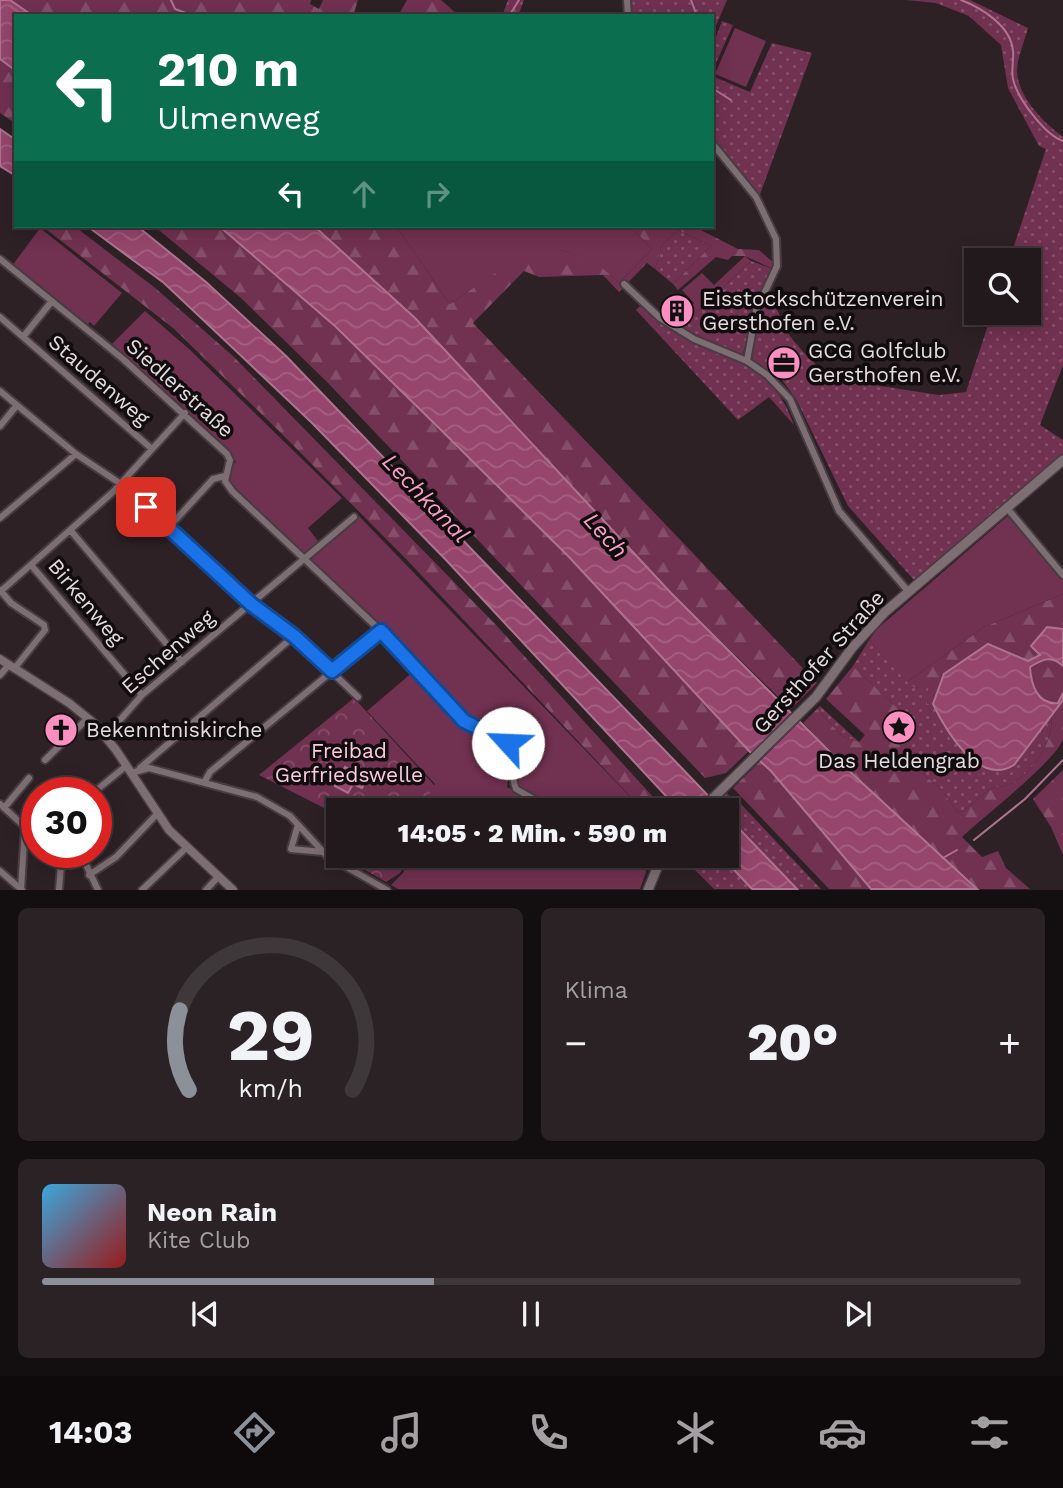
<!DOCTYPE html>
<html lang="de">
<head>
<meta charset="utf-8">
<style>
  body { margin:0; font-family:"Work Sans",sans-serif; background:#2a2225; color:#f1f3f6; height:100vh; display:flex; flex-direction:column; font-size:26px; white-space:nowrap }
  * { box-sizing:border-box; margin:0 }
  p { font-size:23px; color:#a2a0a3 }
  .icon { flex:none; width:38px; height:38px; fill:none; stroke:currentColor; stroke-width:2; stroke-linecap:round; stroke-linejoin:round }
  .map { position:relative; height:890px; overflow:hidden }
  .panel { display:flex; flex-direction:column; gap:18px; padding:18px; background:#130e0f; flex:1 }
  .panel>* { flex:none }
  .hud { position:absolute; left:14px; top:14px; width:700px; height:214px; border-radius:0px; box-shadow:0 4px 18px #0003,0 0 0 2px #3f383b; background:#0b6e4f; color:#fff; overflow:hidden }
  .fabs { position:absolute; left:964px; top:248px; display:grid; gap:14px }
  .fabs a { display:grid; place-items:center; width:77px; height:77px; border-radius:0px; background:#22191c; box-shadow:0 4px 18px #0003,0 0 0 2px #3f383b; font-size:35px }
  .speed { position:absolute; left:21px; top:777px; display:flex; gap:14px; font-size:35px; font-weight:700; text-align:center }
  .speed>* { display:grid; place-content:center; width:91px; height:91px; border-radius:50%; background:#22191c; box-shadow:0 4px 18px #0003,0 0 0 2px #3f383b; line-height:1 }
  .speed .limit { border:10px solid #d22; background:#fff; color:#111 }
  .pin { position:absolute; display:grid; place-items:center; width:60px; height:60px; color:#fff; margin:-30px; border-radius:14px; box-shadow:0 4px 10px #0006 }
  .me { position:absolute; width:77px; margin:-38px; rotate:295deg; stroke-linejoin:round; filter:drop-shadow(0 0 5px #0008) }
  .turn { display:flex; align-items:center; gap:24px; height:147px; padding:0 28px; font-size:32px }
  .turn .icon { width:91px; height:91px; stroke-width:2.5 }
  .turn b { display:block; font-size:49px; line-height:60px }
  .lanes { display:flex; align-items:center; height:66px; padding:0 28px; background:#0003; justify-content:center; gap:35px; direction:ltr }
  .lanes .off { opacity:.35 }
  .big { font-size:52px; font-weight:800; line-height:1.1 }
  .panel .widget { flex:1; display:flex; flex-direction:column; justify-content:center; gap:10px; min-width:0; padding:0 24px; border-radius:10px; background:#2a2225 }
  .panel .dial { align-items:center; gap:0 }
  .dial svg { height:182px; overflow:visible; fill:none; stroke:#3f383b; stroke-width:7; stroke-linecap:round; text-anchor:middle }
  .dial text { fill:#f1f3f6; stroke:none }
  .song { display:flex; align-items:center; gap:21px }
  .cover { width:84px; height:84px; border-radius:10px; background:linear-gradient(135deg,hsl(200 70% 55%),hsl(0 70% 35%)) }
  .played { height:7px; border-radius:4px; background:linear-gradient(90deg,#8c9099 40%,#3f383b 40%) }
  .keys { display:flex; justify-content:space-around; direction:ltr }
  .heat { display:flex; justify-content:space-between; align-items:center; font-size:38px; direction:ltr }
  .panel .tiles { flex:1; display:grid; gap:18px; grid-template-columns:1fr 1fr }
  .widget:last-child { grid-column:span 2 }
  .trip { position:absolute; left:326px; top:798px; width:413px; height:70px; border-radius:0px; background:#22191c; box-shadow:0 4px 18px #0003,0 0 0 2px #3f383b; font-weight:800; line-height:70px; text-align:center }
  .tab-bar { display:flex; height:112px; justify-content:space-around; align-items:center; background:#0e0a0b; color:#a2a0a3 }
  .tab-bar .icon { width:49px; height:49px }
  .tab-bar .active { color:#8c9099 }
  .tab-bar b { font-size:32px; color:#f1f3f6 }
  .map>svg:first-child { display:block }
  .grass { fill:url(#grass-dots) }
  .forest { fill:url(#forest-firs) }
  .park { fill:url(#park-crowns) }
  .garden { fill:#713150 }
  .water { fill:url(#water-waves); stroke:#ae738f; stroke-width:2 }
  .pier { fill:#2d2126 }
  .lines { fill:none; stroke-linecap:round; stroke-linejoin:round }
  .stream { stroke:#ae738f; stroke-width:2 }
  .minor-casing { stroke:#473c41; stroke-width:10 }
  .tertiary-casing { stroke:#473c41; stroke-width:11 }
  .secondary-casing { stroke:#473c41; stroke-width:12 }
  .minor { stroke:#7d6e74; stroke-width:6 }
  .tertiary { stroke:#7d6e74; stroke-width:8 }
  .secondary { stroke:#7d6e74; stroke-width:9 }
  .route-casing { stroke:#114b97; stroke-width:18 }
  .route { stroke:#1a73e8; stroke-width:12 }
  .labels { text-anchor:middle; stroke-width:7; stroke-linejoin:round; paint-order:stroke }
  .poi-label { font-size:21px; fill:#e5dce0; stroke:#110c0e; text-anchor:start }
  .street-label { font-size:21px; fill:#e5dce0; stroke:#110c0e }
  .park-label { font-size:21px; fill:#facbde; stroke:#110c0e }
  .water-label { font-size:23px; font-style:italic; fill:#f9a0c7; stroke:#110c0e }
</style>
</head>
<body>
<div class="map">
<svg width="1063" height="890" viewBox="0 0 1063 890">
  <defs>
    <pattern id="grass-dots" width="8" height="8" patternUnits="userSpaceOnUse" patternTransform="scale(1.75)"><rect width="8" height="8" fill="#713150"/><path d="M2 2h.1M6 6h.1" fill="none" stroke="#854e69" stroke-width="1.8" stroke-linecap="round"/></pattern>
    <pattern id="forest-firs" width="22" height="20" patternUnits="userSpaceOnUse" patternTransform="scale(1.75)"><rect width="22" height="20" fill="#713150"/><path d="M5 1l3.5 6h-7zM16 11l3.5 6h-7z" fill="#854e69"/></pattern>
    <pattern id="park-crowns" width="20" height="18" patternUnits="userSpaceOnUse" patternTransform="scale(1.75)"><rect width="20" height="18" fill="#713150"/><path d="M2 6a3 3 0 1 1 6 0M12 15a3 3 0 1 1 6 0" fill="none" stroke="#854e69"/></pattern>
    <pattern id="water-waves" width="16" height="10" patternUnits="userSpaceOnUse" patternTransform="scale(1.75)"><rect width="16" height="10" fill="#96466c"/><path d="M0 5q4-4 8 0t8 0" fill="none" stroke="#a56081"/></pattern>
  </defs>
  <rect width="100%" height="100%" fill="#2d2126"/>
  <path class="grass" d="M508,0H524L518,16H502Z
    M628,0H727L712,35L716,37L722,21L733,25L712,72V16H630Z
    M906,0H970L1028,28C1025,40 1017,58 1017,71C1018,97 1043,122 1063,137V365L1040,425L1063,440V454L914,580L848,506L796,399L780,377L752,360L759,313L769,289C776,304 782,327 793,340C808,358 836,389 861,383L939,395L966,392L992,313H1029V261H1009L1046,149L1039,146L1008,88L1001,45L969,16L936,3Z
    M772,43L812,53L759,197L712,140V76L750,92Z
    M678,230L711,246L673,284L655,269L662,245Z
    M751,261L773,269L754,311L742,357L681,327Z
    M640,306C657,320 675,333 694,342C742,364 775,371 794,425L769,397L738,420L636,310Z
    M869,640L915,688L928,685L930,689L927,704H933L959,747L980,765H1014L1051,716C1055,741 1032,774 1010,784C1003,787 995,786 989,790C978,798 970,808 958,813L941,789L902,756L914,724L853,666Z
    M820,706L859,742L842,736L817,709Z
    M727,793L735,804L738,801L821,889H797L727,816L726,810L716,804Z
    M691,856H721L752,889H714L687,862Z"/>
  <path class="forest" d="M10,0H311L310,4L319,9L323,0H358L353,16H33Z
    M407,0H441L459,16H398Z
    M0,59L16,71V124L0,113Z
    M42,226H74L154,287L233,356L496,625L665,810H643L407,560L278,430L173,328Z
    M154,226H219L336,327L441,430L569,557L749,751L726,773L705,778L327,382L241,298Z
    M314,226H396L450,304L528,249L561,250L596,261L619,283L652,249L630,226H693L738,249L759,250L775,264L773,269L745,256H732L728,260L716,257L678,290L673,284L711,246L678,230L662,245L655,269L647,263L619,292L603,275L539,277L524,271L473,323L817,683L791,709L671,593L415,318Z
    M1063,594V629L1047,627L1032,646L1040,654L1027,661L944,674L933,704H927L928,686L915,688L907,682L984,627Z
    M1046,658L1056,660L1063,666V693L1058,703C1037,705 1032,684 1030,667Z
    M853,666L914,724L902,756L941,789L958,813C970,808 978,798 989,790C995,786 1003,787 1010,784C1032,774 1055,741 1051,716L1063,700C1063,711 1063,728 1063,739C1055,762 984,816 962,837L982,857L998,851L1006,868L1030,889H977L846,768L803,723L817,709L842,736L859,742L865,735L826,699Z
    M760,761L771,771L871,889H829L733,788Z
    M1063,770V855L1051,827L1033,799Z
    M618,856H635L642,860L646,872L640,889H634Z"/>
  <path class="park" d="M354,698L435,786L421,810H338V815L259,775Z
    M366,856H410L400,873L386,882L360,867Z"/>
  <path class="garden" d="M735,28L766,41L746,87L715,74Z
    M396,226H630L652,249L619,283L596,262L561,250L543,266L528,250L450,304Z
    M40,228L122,293L94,326L90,322L87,325L12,266Z
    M745,256L751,261L681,327L674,323L694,303L682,290L702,273L714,285Z
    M145,311L189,349L342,498L308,528L322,546L358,515L643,810C604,810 541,822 516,783L520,760L514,743L462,716L396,642L231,485L229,472L236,461L181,405L111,345Z
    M1010,514L1063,577V594L984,627L907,682L869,640L877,629Z
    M414,671L464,726L507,748L511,759L507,787L547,810H421L435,784L367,711Z
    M412,856H627C644,866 636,874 637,889H398L391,885L403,873Z"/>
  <path class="water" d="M0,0H10L33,16H16V71L0,59Z
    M0,129L16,140V176L0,166Z
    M87,226H137L206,282L286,356L722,810H679L446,560L311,422L164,283Z
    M219,226H314L415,318L671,593L846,768L977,889H871L771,771L749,751L569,557L441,430L336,327Z
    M1047,627L1063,629V666C1051,655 1043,659 1030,667C1031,684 1037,705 1058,703L1063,693V700L1014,765C979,787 946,731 933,704L944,674L988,644L1028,661L1040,655L1031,646Z
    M345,767L367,779L362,788L353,784L348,793L335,786Z
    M726,815L797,889H752L721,856H726Z"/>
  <path class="pier" d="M795,709L803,718L758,763L749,755Z"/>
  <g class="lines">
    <path class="stream" d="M171,0L175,9L194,16
      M691,0L697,16
      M961,0C982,8 1011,26 1013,51C1014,61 1011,70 1013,79C1017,98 1045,135 1063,141
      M509,16L519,0
      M712,88L731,100
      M974,840L1025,799L1063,760
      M943,858L957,850"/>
    <defs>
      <path id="minor" d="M627,0L628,16
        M712,143L756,197L776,239L777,266L756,311L747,361
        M0,259L123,359L227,454L230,460L225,481L232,491L381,631L465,721L513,747C520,761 509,774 516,789L553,810
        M624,284L660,318L694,339L747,361L767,375L790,399L839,511L908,591
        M0,317L152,449
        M23,337L52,301
        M0,391L76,454L121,484L251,605L294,636L358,697
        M0,426L17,405
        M1007,508L1063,575
        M0,518L76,454
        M169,527L213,479L225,476
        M71,531L182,662
        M31,565L142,695
        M0,590L11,603L44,625L45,630L14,669
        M1,591L113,492L185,413
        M0,675L8,666
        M106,736L142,695L354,517
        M45,760L88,718
        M140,768L294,636
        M131,773L149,768L257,797L290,816L327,856L387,890
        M205,781L210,772L381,631
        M93,793L126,766
        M0,804L25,827L21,889
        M4,808L29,778
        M298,825L291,849L323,852
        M80,852L98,890
        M643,856L657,863
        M0,871L22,890
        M89,875L116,857L157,814
        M59,890L62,852
        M142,890L186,848
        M206,890L218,877"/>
      <path id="tertiary" d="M0,659L69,703L95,724L116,750L169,830L233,890"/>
      <path id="secondary" d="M701,810L816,697L852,648L885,612L1063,460
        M648,890L662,856"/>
    </defs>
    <use href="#minor" class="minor-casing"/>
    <use href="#tertiary" class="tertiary-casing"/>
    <use href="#secondary" class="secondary-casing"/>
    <use href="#minor" class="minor"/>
    <use href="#tertiary" class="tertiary"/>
    <use href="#secondary" class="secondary"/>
  </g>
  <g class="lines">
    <defs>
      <path id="route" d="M146,507L251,604L294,636L332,671L381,631L464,721L508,743"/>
    </defs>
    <use href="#route" class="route-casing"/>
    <use href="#route" class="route"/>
  </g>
  <defs>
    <symbol id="building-disc" viewBox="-11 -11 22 22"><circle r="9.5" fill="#fc8fc1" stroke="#110c0e"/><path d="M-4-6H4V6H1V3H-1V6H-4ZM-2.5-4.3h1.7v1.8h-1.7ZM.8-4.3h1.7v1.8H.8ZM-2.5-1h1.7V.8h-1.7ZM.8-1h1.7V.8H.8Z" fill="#111"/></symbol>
    <symbol id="office-disc" viewBox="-11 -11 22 22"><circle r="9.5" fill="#fc8fc1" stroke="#110c0e"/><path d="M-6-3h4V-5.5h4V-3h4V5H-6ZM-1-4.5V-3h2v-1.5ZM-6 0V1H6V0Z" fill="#111"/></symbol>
    <symbol id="sight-disc" viewBox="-11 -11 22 22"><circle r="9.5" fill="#fc8fc1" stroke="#110c0e"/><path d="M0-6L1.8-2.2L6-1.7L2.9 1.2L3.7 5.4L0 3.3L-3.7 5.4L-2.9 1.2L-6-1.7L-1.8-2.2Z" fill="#111"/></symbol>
    <symbol id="church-disc" viewBox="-11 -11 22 22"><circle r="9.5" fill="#fc8fc1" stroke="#110c0e"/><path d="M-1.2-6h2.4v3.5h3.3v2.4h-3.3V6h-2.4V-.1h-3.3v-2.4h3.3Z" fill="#111"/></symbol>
  </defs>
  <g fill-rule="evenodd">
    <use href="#building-disc" x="658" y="292" width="38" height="38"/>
    <use href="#office-disc" x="765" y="344" width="38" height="38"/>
    <use href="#sight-disc" x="880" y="708" width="38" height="38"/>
    <use href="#church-disc" x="42" y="711" width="38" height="38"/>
  </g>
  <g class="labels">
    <g class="poi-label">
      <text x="702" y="306">Eisstockschützenverein<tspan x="702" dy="24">Gersthofen e.V.</tspan></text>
      <text x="808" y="358">GCG Golfclub<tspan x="808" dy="24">Gersthofen e.V.</tspan></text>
      <text x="86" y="737">Bekenntniskirche</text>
      <text x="899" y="768" text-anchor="middle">Das Heldengrab</text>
    </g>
    <g class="street-label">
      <text transform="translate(99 380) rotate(41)" y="7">Staudenweg</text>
      <text transform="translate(180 388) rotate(42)" y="7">Siedlerstraße</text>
      <text transform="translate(86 602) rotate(50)" y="7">Birkenweg</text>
      <text transform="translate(168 652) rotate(-41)" y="7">Eschenweg</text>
      <text transform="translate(819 662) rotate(-48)" y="7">Gersthofer Straße</text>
    </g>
    <g class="park-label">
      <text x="349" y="758">Freibad<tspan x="349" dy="24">Gerfriedswelle</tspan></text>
    </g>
    <g class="water-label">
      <text transform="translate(426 498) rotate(46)" y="8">Lechkanal</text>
      <text transform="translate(606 535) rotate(48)" y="8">Lech</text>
    </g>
  </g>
</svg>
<div class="fabs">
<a><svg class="icon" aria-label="search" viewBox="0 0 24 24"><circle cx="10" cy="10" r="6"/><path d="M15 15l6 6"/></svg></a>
</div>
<div class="speed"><div class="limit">30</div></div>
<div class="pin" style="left:146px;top:507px;background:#d93025"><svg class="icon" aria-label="arrive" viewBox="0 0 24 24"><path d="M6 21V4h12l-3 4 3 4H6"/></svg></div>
<svg class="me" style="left:508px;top:743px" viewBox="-20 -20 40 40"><circle r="19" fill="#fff"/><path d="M0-13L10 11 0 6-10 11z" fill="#1a73e8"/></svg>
<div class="trip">14:05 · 2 Min. · 590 m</div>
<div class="hud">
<div class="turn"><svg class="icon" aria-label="left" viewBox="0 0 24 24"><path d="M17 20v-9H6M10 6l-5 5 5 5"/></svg><div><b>210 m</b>Ulmenweg</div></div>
<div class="lanes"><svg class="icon" aria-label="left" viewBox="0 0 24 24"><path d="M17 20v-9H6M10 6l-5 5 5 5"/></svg><svg class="icon off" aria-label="ahead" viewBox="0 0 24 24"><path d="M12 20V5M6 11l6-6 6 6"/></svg><svg class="icon off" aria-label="right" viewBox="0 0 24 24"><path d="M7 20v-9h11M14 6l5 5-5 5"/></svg></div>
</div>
</div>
<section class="panel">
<div class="tiles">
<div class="widget dial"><svg viewBox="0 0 100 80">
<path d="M14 69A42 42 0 1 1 86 69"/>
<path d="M14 69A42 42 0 0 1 10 34" stroke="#8c9099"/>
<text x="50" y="56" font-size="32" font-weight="700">29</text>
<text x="50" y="72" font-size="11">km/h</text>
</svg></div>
<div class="widget"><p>Klima</p>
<div class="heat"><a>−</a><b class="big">20°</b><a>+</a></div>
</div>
<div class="widget">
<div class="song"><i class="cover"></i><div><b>Neon Rain</b><p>Kite Club</p></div></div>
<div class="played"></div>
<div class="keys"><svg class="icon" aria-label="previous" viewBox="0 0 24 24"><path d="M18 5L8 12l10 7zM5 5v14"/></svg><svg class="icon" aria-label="pause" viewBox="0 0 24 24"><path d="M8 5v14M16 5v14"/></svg><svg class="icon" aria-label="next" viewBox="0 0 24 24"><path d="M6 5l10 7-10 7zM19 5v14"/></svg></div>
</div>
</div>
</section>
<nav class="tab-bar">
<b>14:03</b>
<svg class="icon active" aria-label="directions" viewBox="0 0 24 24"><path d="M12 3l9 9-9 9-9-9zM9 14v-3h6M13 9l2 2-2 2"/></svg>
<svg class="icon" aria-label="music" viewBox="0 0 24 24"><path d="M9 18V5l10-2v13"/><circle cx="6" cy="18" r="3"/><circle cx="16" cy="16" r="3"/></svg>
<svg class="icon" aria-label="phone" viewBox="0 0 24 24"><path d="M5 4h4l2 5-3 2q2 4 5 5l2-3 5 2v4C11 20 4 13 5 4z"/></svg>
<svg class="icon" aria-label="climate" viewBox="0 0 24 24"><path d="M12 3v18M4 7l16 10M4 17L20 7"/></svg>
<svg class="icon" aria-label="car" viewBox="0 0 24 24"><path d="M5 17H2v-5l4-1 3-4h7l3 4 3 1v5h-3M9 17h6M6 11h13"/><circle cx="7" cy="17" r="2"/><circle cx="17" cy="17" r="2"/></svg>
<svg class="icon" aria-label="filters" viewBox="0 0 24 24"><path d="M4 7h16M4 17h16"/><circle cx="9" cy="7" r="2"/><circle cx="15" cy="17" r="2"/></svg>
</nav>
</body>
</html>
